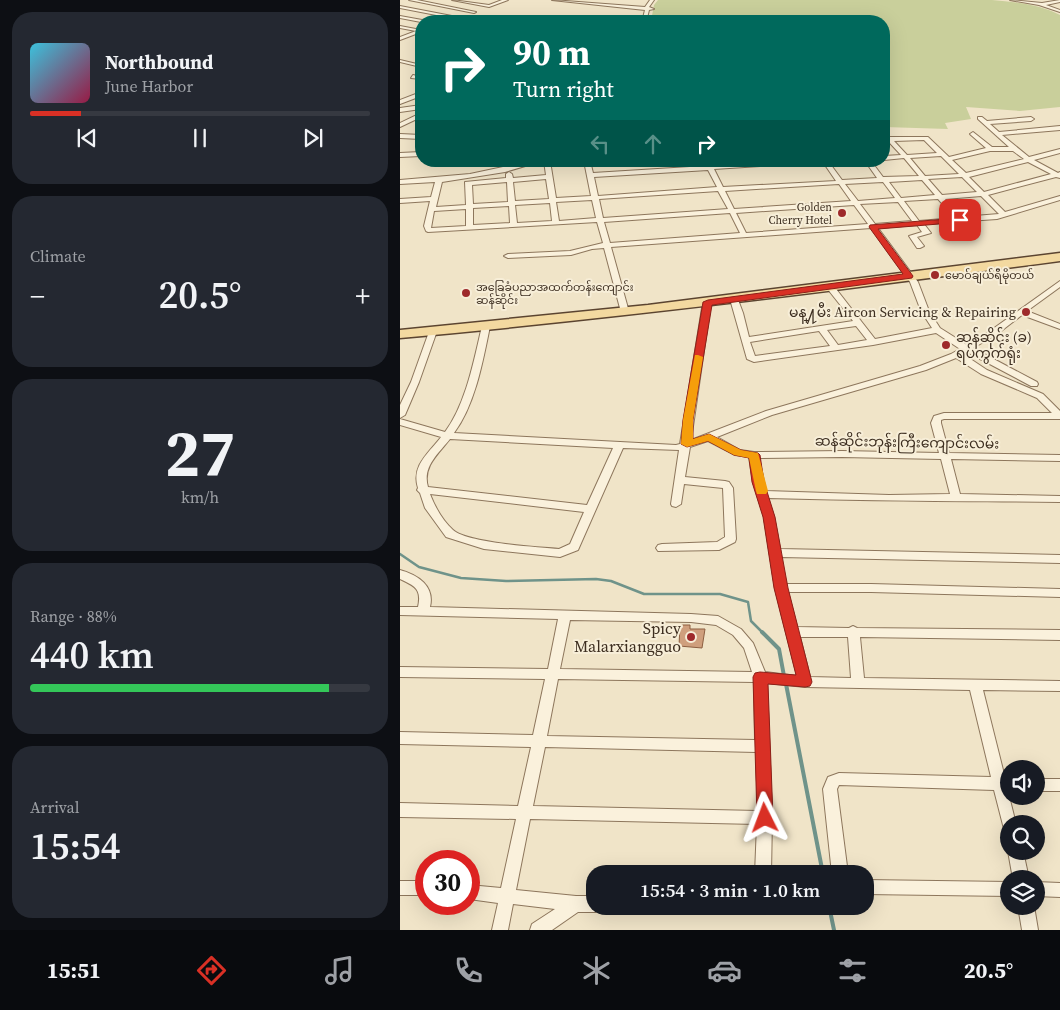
<!DOCTYPE html>
<html lang="en">
<head>
<meta charset="utf-8">
<style>
  body { margin:0; font-family:"Source Serif 4","Noto Sans Myanmar",serif; background:#242831; color:#f1f3f6; height:100vh; display:flex; flex-direction:column; font-size:19px; white-space:nowrap }
  * { box-sizing:border-box; margin:0 }
  p { font-size:16px; color:#9ea1a6 }
  .icon { flex:none; width:28px; height:28px; fill:none; stroke:currentColor; stroke-width:2; stroke-linecap:round; stroke-linejoin:round }
  .map { position:relative; flex:1; overflow:hidden }
  .drawer { display:flex; flex-direction:column; gap:12px; padding:12px; background:#0d0f14; width:400px }
  .drawer>* { flex:none }
  .hud { position:absolute; left:15px; top:15px; width:475px; height:152px; border-radius:20px; box-shadow:0 5px 20px #0002; background:#00695c; color:#fff; overflow:hidden }
  .buttons { position:absolute; left:600px; top:760px; display:grid; gap:10px }
  .buttons a { display:grid; place-items:center; width:45px; height:45px; border-radius:50%; background:#171b24; box-shadow:0 5px 20px #0002; font-size:25px }
  .speed { position:absolute; left:15px; top:850px; display:flex; gap:10px; font-size:25px; font-weight:700; text-align:center }
  .speed>* { display:grid; place-content:center; width:65px; height:65px; border-radius:50%; background:#171b24; box-shadow:0 5px 20px #0002; line-height:1 }
  .speed .limit { border:8px solid #d22; background:#fff; color:#111 }
  .pin { position:absolute; display:grid; place-items:center; width:42px; height:42px; color:#fff; margin:-21px; border-radius:10px; box-shadow:0 2px 8px #0006 }
  .me { position:absolute; width:55px; margin:-28px; rotate:357deg; stroke-linejoin:round; filter:drop-shadow(0 0 4px #0008) }
  .turn { display:flex; align-items:center; gap:18px; height:105px; padding:0 15px; font-size:22px }
  .turn .icon { width:65px; height:65px; stroke-width:2.5 }
  .turn b { display:block; font-size:35px; line-height:42px }
  .lanes { display:flex; align-items:center; height:48px; padding:0 15px; background:#0003; justify-content:center; gap:25px; direction:ltr }
  .lanes .off { opacity:.35 }
  .big { font-size:38px; font-weight:600; line-height:1.1 }
  .drawer .card { flex:1; display:flex; flex-direction:column; justify-content:center; gap:8px; min-width:0; padding:0 18px; border-radius:20px; background:#242831 }
  .drawer .dial { align-items:center; gap:0 }
  .dial b { font-size:65px; line-height:1 }
  .song { display:flex; align-items:center; gap:15px }
  .cover { width:60px; height:60px; border-radius:8px; background:linear-gradient(135deg,hsl(190 70% 55%),hsl(340 70% 35%)) }
  .played { height:5px; border-radius:2px; background:linear-gradient(90deg,#d93025 15%,#363941 15%) }
  .keys { display:flex; justify-content:space-around; direction:ltr }
  .heat { display:flex; justify-content:space-between; align-items:center; font-size:28px; direction:ltr }
  .charge { height:8px; border-radius:4px; background:linear-gradient(90deg,#34c759 88%,#363941 0) }
  .trip { position:absolute; left:186px; top:865px; width:288px; height:50px; border-radius:20px; background:#171b24; box-shadow:0 5px 20px #0002; font-weight:600; line-height:50px; text-align:center }
  .tab-bar { display:flex; height:80px; justify-content:space-around; align-items:center; background:#090b0e; color:#9ea1a6 }
  .tab-bar .icon { width:35px; height:35px }
  .tab-bar .selected { color:#d93025 }
  .tab-bar b { font-size:22px; color:#f1f3f6 }
  main { display:flex; flex:1; min-height:0 }
  .map>svg:first-child { display:block }
  .green { fill:#c9cf9b }
  .lines { fill:none; stroke-linecap:round; stroke-linejoin:round }
  .stream-far1 { stroke:#6f938a; stroke-width:2.5 }
  .stream { stroke:#6f938a; stroke-width:4 }
  .building { fill:#cf9f7d; stroke:#8d5f41 }
  .street-casing { stroke:#8d765c; stroke-width:2 }
  .primary-casing { stroke:#5b4430; stroke-width:3 }
  .street { fill:#faf1dc; fill-rule:evenodd }
  .primary { fill:#f3d9a0; fill-rule:evenodd }
  .route { fill:#d93025; stroke:#8d1f18 }
  .slow { fill:#f59e0b }
  .poi-dot { fill:#9e2a2b; stroke:#f7eed8; stroke-width:2 }
  .labels { text-anchor:middle; stroke-width:4; stroke-linejoin:round; paint-order:stroke }
  .far-poi-label { font-size:11px; fill:#3d2e20; stroke:#f7eed8; text-anchor:start }
  .poi-label { font-size:14px; fill:#3d2e20; stroke:#f7eed8; text-anchor:end }
  .street-label { font-size:14px; fill:#3d2e20; stroke:#f7eed8 }
  .near-poi-label { font-size:16px; fill:#3d2e20; stroke:#f7eed8; text-anchor:end }
</style>
</head>
<body>
<main>
<section class="drawer">
<div class="card">
<div class="song"><i class="cover"></i><div><b>Northbound</b><p>June Harbor</p></div></div>
<div class="played"></div>
<div class="keys"><svg class="icon" aria-label="previous" viewBox="0 0 24 24"><path d="M18 5L8 12l10 7zM5 5v14"/></svg><svg class="icon" aria-label="pause" viewBox="0 0 24 24"><path d="M8 5v14M16 5v14"/></svg><svg class="icon" aria-label="next" viewBox="0 0 24 24"><path d="M6 5l10 7-10 7zM19 5v14"/></svg></div>
</div>
<div class="card"><p>Climate</p>
<div class="heat"><a>−</a><b class="big">20.5°</b><a>+</a></div>
</div>
<div class="card dial"><b>27</b><p>km/h</p></div>
<div class="card"><p>Range · 88%</p><b class="big">440 km</b><div class="charge"></div></div>
<div class="card"><p>Arrival</p><b class="big">15:54</b></div>
</section>
<div class="map">
<svg width="660" height="930" viewBox="0 0 660 930">
  <rect width="100%" height="100%" fill="#f0e4c8"/>
  <path class="green" d="M258,0H592C615,2 639,4 660,15V107L620,111L566,107L571,119L545,123L548,129L484,127V21H251L254,5Z"/>
  <g class="lines">
    <path class="stream-far1" d="M0,554L19,567L61,578L106,581L196,579L211,581L244,594H320L348,602L351,621L363,633"/>
    <path class="stream" d="M362,632L379,649L384,676
      M386,684L423,874
      M429,906L434,930"/>
  </g>
  <path class="building" d="M280,625H290V629H305L302,648L279,646Z"/>
  <g class="lines">
    <defs>
      <path id="street" d="M9,0H17L76,12L74,13Z
        M52,0L89,5L102,0H108L89,7Z
        M152,0L245,7L250,0H254L249,7L254,9L249,10L247,18L244,21H240L243,18L245,10Z
        M610,0L642,3L660,0V2L646,5L660,10V12L639,5Z
        M0,6L57,17L59,18L57,19L0,8Z
        M0,16L22,20L24,21L21,22L0,18Z
        M0,26L21,30V32L0,40V37L16,31L0,28Z
        M0,60L21,65V67L0,62Z
        M13,75L21,77V79L11,78Z
        M21,92V96L0,104V100Z
        M21,105V109L0,112V108Z
        M21,113V117L0,127V123Z
        M578,117H582L587,121L631,117L634,119L631,121L590,124L599,132L660,126V130L602,135L629,157L660,149V153L634,160L658,173L660,172V178L656,177L588,195L605,212L660,196V200L597,219L524,224L531,233L517,237L524,246L520,248H517L509,236L522,232L517,225L478,228L518,282L529,311L540,328L567,345L590,331L660,281V287L627,311L660,324V329L622,315L596,335L573,348L637,382L638,384L637,386H631L567,352L563,354L587,370L643,394L660,411V419H544L541,420V423L549,453L660,455V461L551,459L560,494L660,496V502C563,501 466,501 368,498L374,517L380,549L660,555V563L381,557L386,584H471L660,589V597L471,592H388L397,627L449,628L453,626L457,628L660,630V640L460,637L464,678L660,681V691L583,690L605,778H609V796L616,824H609V831L604,829L594,790L439,785L437,789L448,874H432L423,789L428,777L439,773L591,777L570,690L405,687L367,683L372,818L371,874H355L357,824L130,819L116,890L176,896H195V906H202L201,909L195,912H178L152,930H130L132,924L155,909L113,904L108,930H92L98,903L69,899V885L101,888L116,819L0,817V803L118,806L131,747L0,744V732L133,735L145,679L0,677V667L148,669L158,619L0,615V607H18C22,589 15,586 0,579V570C18,575 35,586 30,607L291,614L318,616L341,629L353,643L365,672L397,676L375,588L364,517L353,482L349,457L335,455L308,441L290,447L285,477L325,481L329,482L333,488L336,539L335,542L319,550L258,551L256,548L258,545L262,544L317,542L325,537L323,488L284,484L281,504L276,507L272,506L271,504L279,450L223,448L178,550L160,557L84,549L46,537L25,508L20,493L17,490L18,488C11,466 28,454 41,437L0,425V419L45,432C66,404 74,360 82,326L86,324L90,326C83,361 75,405 54,433L276,445L280,444L303,302L307,300L311,302L291,440L366,411L520,366L551,354L560,349L536,333L473,345L354,362L347,359L330,299L334,297H337L343,313L349,337L453,321L426,287L430,285H433L475,339L532,328L521,311L510,282L471,228L211,247L229,312L225,314L221,312L204,248L192,249L171,255L108,258L104,256L108,254L170,251L203,243L197,222L28,232L26,231L24,226L30,201L0,203V199L31,197L35,182L0,184V180L70,174L131,161H142L105,172L42,182L36,207L66,205L65,182L106,178V174L109,172L112,174L113,178L146,175L144,161H150L156,198L191,196L184,161H190L193,173L306,166L305,164L308,162L312,166L386,161H428L442,180L477,178L465,161H471L483,177L519,176L504,158L484,160V156L501,155L488,141H484V137H528L549,157L586,148L571,135L570,134L573,132L592,147H609L578,119ZM524,140L537,153L507,155L494,141ZM590,151H613L624,159L566,173L552,160ZM541,156L559,174L525,176L510,158ZM423,162L436,181L323,187L314,169ZM628,162L651,174L584,192L569,177ZM308,170L317,187L198,196L194,177ZM562,177L577,192L542,195L528,179ZM146,179L149,199L115,201L113,182ZM522,180L535,195L501,198L489,182ZM107,182L108,202L73,204L72,185ZM483,182L495,198L458,201L445,184ZM439,184L451,201L334,209L325,191ZM318,191L328,209L203,218L199,199ZM581,196L599,214L562,217L545,199ZM538,199L555,218L519,221L504,201ZM192,200L196,218L159,221L156,202ZM498,202L512,221L475,224L460,204ZM150,203L152,221L117,223L115,205ZM454,205L468,224L346,233L336,213ZM109,206L110,223L73,225V208ZM66,209V226L31,228L34,211ZM330,213L340,233L210,243L204,222ZM456,326L467,340L438,345L427,330ZM419,331L430,346L355,356L350,342ZM556,358L581,374L637,398L652,413H544L534,416L531,423L539,453L442,451L354,452L340,450L317,437L372,415L526,370ZM50,439L213,448L187,505L28,487C22,467 38,454 50,439ZM442,457L541,459L550,494L489,495L366,491L359,458ZM30,494L184,512L170,544L159,549C138,547 67,543 53,530C43,521 35,507 30,494ZM170,620L291,622L316,625L333,635L344,648L352,672L160,669ZM400,637H448L451,678L410,677ZM158,679L354,682L355,740L147,736ZM145,747L356,752L358,811L133,806Z
        M0,134L21,135V139L0,138Z
        M21,152V156L0,157V153Z
        M30,329H36L37,331L19,382L5,415L0,418V405L11,382Z
        M636,779H660V791H636Z
        M609,848V851H623L629,879H613L608,851Z
        M465,880L609,882V896L465,894Z
        M0,881H26V895H0Z
        M636,882L660,883V897L636,896Z
        M618,906H634L638,930H622Z"/>
      <path id="primary" d="M660,253V261C440,290 221,318 0,338V330L248,305Z"/>
    </defs>
    <use href="#street" class="street-casing"/>
    <use href="#primary" class="primary-casing"/>
    <use href="#street" class="street"/>
    <use href="#primary" class="primary"/>
  </g>
  <path class="route" d="M560,218L563,219V222L478,229L513,276L512,278L312,305L293,420V439L309,434L341,450L358,453L360,455L364,482L375,517L388,588L412,682L410,686L405,687L368,684L373,818L371,824L365,826L359,824L357,818L353,677L355,673L360,672L396,675L374,588L363,517L352,482L349,458L334,455L308,441L287,447L281,444L283,420L303,302L308,300L503,274L469,227L470,225Z"/>
  <path class="slow" d="M295,355H298L303,357L293,420V439L309,434L341,450L358,453L368,491L366,494H357L356,491L349,458L334,455L308,441L287,447L281,444L283,420Z"/>
  <g class="poi-dot">
    <circle cx="442" cy="213" r="5"/>
    <circle cx="535" cy="275" r="5"/>
    <circle cx="66" cy="293" r="5"/>
    <circle cx="626" cy="312" r="5"/>
    <circle cx="546" cy="345" r="5"/>
    <circle cx="291" cy="637" r="5"/>
  </g>
  <g class="labels">
    <g class="far-poi-label">
      <text x="432" y="211" text-anchor="end">Golden<tspan x="432" dy="13">Cherry Hotel</tspan></text>
      <text x="545" y="279">မောဝ်ချယ်ရီမိုတယ်</text>
      <text x="76" y="291">အခြေခံပညာအထက်တန်းကျောင်း<tspan x="76" dy="13">ဆန်ဆိုင်း</tspan></text>
    </g>
    <g class="poi-label">
      <text x="616" y="317">မန္႔မီး Aircon Servicing &amp; Repairing</text>
      <text x="556" y="342" text-anchor="start">ဆန်ဆိုင်း (ခ)<tspan x="556" dy="16">ရပ်ကွက်ရုံး</tspan></text>
    </g>
    <g class="street-label">
      <text transform="translate(507 442) rotate(1)" y="5">ဆန်ဆိုင်းဘုန်းကြီးကျောင်းလမ်း</text>
    </g>
    <g class="near-poi-label">
      <text x="281" y="634">Spicy<tspan x="281" dy="18">Malarxiangguo</tspan></text>
    </g>
  </g>
</svg>
<div class="buttons">
<a><svg class="icon" aria-label="sound" viewBox="0 0 24 24"><path d="M4 9h4l5-4v14l-5-4H4zM17 9q2 3 0 6"/></svg></a>
<a><svg class="icon" aria-label="search" viewBox="0 0 24 24"><circle cx="10" cy="10" r="6"/><path d="M15 15l6 6"/></svg></a>
<a><svg class="icon" aria-label="layers" viewBox="0 0 24 24"><path d="M12 4l9 5-9 5-9-5zM3 14l9 5 9-5"/></svg></a>
</div>
<div class="speed"><div class="limit">30</div></div>
<div class="pin" style="left:560px;top:220px;background:#d93025"><svg class="icon" aria-label="arrive" viewBox="0 0 24 24"><path d="M6 21V4h12l-3 4 3 4H6"/></svg></div>
<svg class="me" style="left:365px;top:818px" viewBox="-20 -20 40 40"><path d="M0-17L14 15 0 8-14 15z" fill="#d93025" stroke="#fff" stroke-width="4"/></svg>
<div class="trip">15:54 · 3 min · 1.0 km</div>
<div class="hud">
<div class="turn"><svg class="icon" aria-label="right" viewBox="0 0 24 24"><path d="M7 20v-9h11M14 6l5 5-5 5"/></svg><div><b>90 m</b>Turn right</div></div>
<div class="lanes"><svg class="icon off" aria-label="left" viewBox="0 0 24 24"><path d="M17 20v-9H6M10 6l-5 5 5 5"/></svg><svg class="icon off" aria-label="ahead" viewBox="0 0 24 24"><path d="M12 20V5M6 11l6-6 6 6"/></svg><svg class="icon" aria-label="right" viewBox="0 0 24 24"><path d="M7 20v-9h11M14 6l5 5-5 5"/></svg></div>
</div>
</div>
</main>
<nav class="tab-bar">
<b>15:51</b>
<svg class="icon selected" aria-label="directions" viewBox="0 0 24 24"><path d="M12 3l9 9-9 9-9-9zM9 14v-3h6M13 9l2 2-2 2"/></svg>
<svg class="icon" aria-label="music" viewBox="0 0 24 24"><path d="M9 18V5l10-2v13"/><circle cx="6" cy="18" r="3"/><circle cx="16" cy="16" r="3"/></svg>
<svg class="icon" aria-label="phone" viewBox="0 0 24 24"><path d="M5 4h4l2 5-3 2q2 4 5 5l2-3 5 2v4C11 20 4 13 5 4z"/></svg>
<svg class="icon" aria-label="climate" viewBox="0 0 24 24"><path d="M12 3v18M4 7l16 10M4 17L20 7"/></svg>
<svg class="icon" aria-label="car" viewBox="0 0 24 24"><path d="M5 17H2v-5l4-1 3-4h7l3 4 3 1v5h-3M9 17h6M6 11h13"/><circle cx="7" cy="17" r="2"/><circle cx="17" cy="17" r="2"/></svg>
<svg class="icon" aria-label="filters" viewBox="0 0 24 24"><path d="M4 7h16M4 17h16"/><circle cx="9" cy="7" r="2"/><circle cx="15" cy="17" r="2"/></svg>
<b>20.5°</b>
</nav>
</body>
</html>
